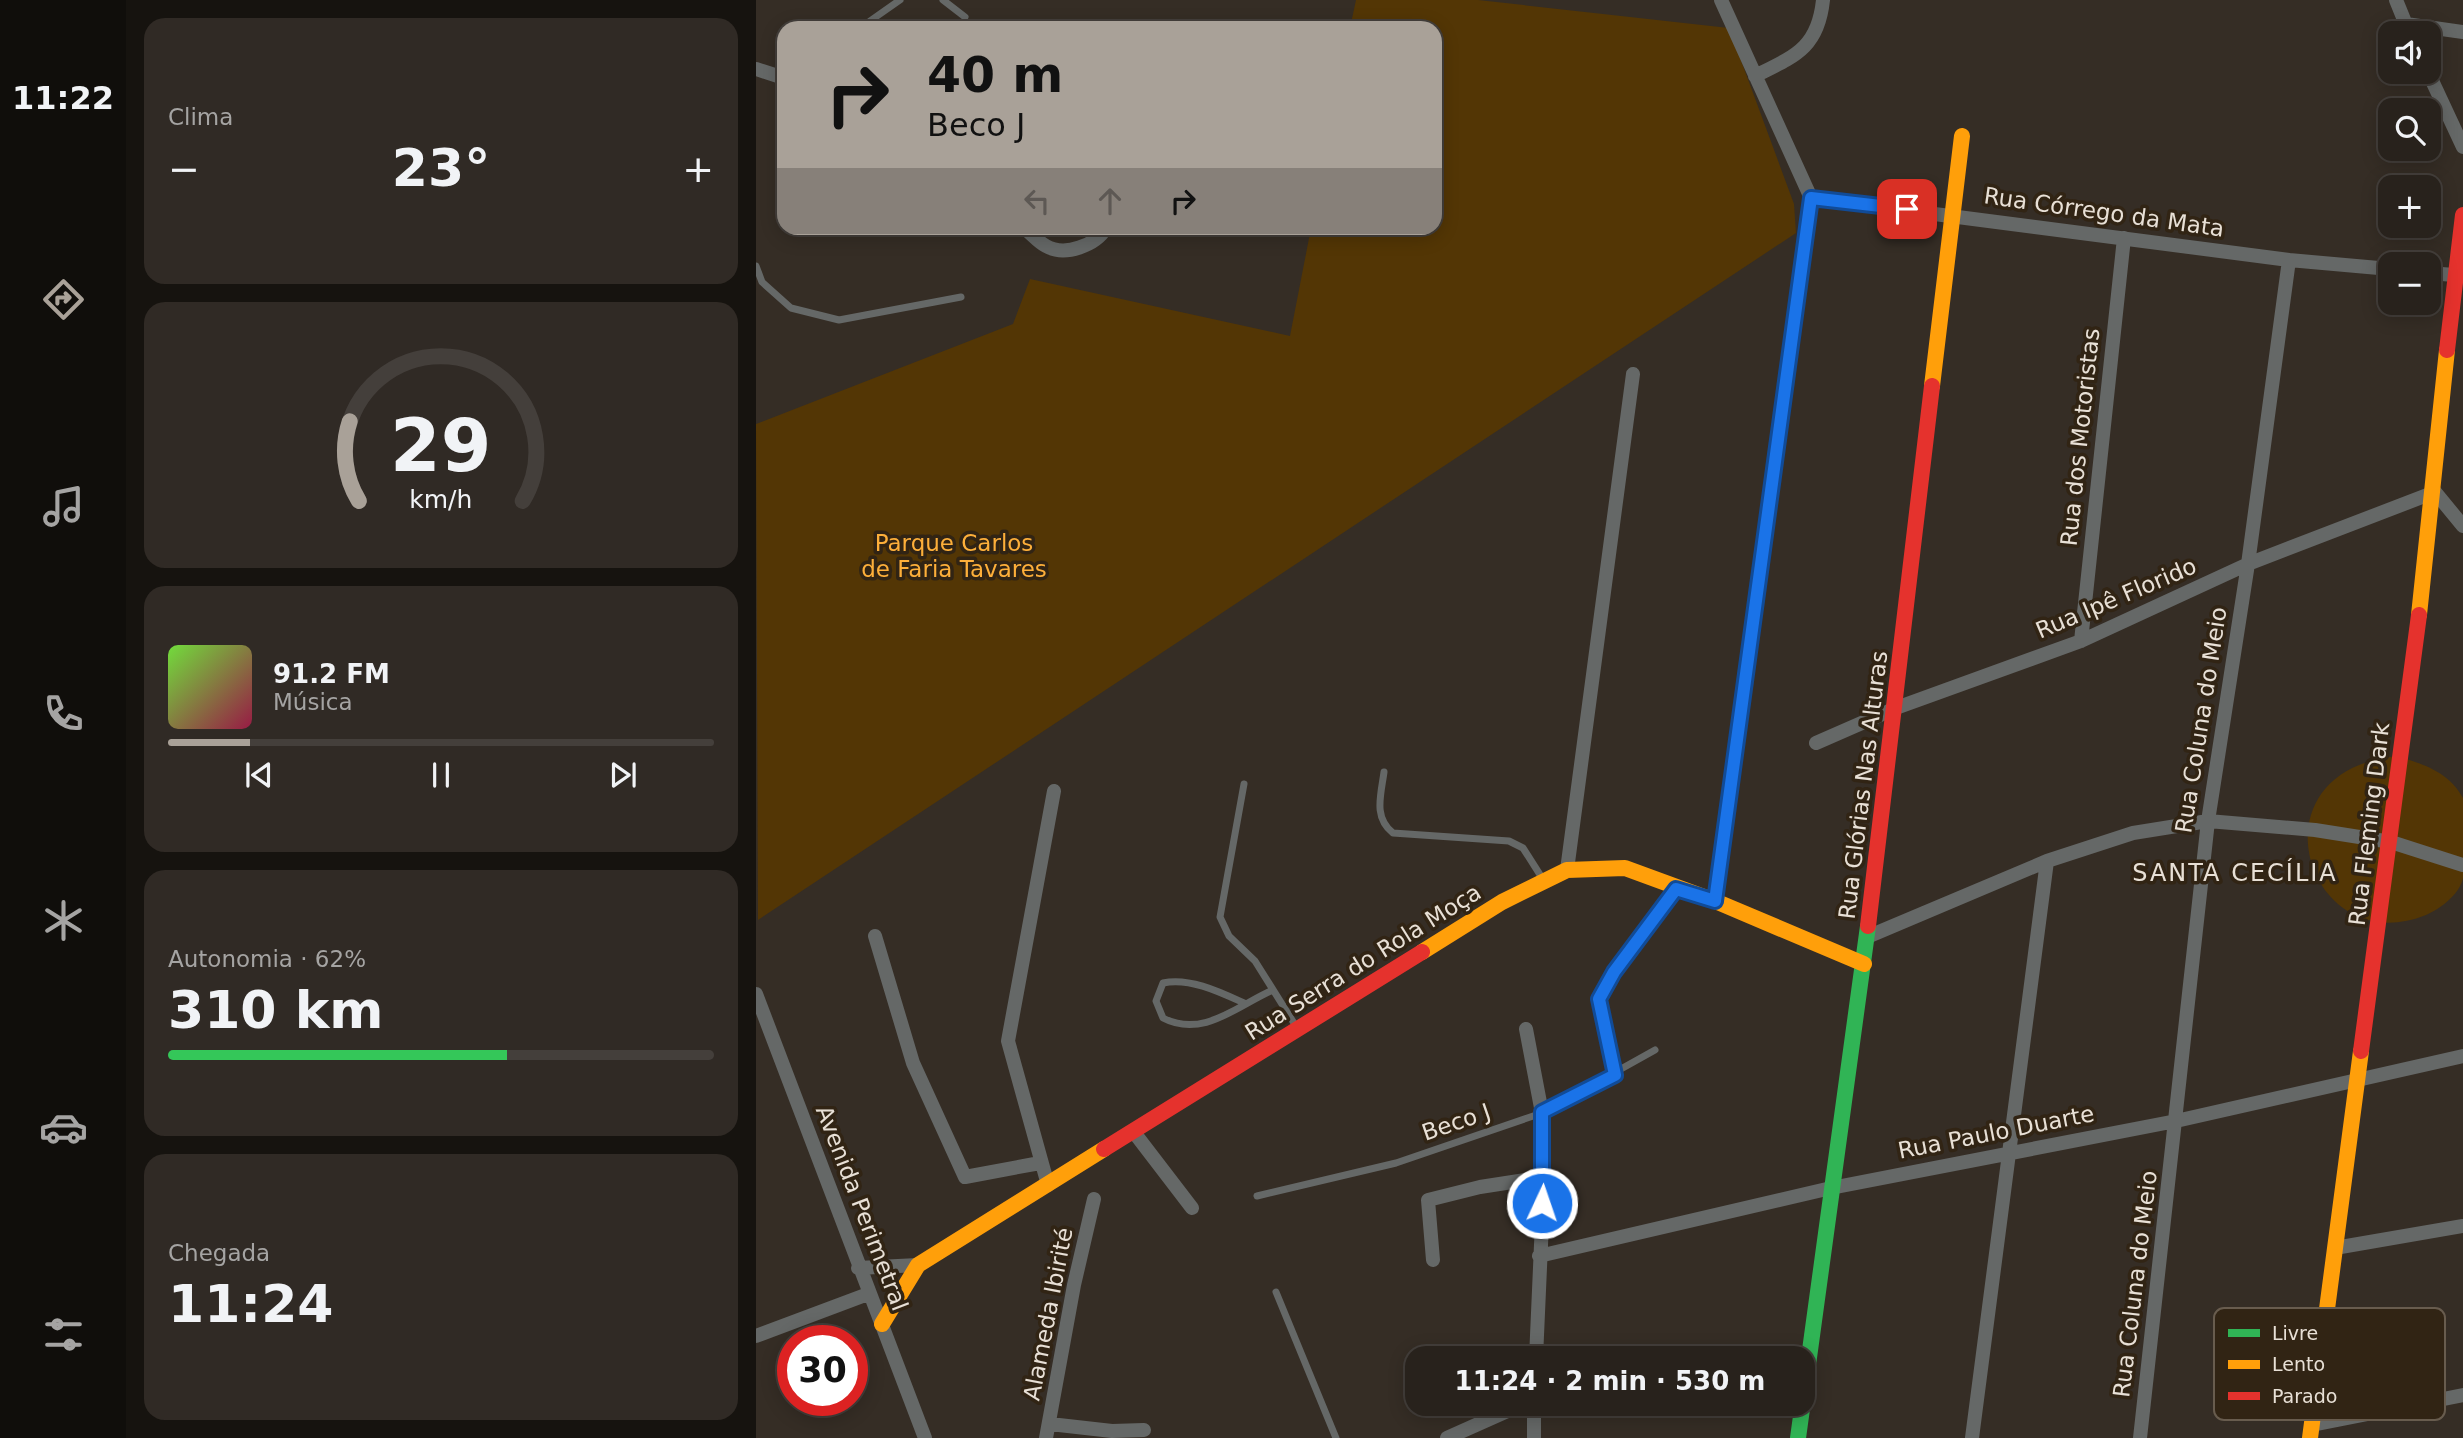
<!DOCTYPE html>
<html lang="pt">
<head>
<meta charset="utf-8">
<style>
  body { margin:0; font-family:"DejaVu Sans",sans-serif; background:#302a25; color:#f1f3f6; height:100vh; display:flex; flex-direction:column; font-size:26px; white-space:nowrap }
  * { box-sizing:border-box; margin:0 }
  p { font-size:23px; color:#a5a4a3 }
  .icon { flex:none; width:38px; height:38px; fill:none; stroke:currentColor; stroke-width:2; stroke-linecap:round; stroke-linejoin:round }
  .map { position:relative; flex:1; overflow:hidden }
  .sheet { display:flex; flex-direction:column; gap:18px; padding:18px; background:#16130f; width:630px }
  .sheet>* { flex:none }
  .top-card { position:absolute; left:21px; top:21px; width:665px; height:214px; border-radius:21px; box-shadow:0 4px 18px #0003,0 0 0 2px #443f3b; background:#a9a198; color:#111; overflow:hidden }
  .buttons { position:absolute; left:1622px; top:21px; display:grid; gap:14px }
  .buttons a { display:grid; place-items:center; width:63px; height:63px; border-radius:14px; background:#28221c; box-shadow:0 4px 18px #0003,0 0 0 2px #443f3b; font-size:35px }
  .speed { position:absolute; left:21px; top:1325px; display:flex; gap:14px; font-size:35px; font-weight:700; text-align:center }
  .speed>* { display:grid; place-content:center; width:91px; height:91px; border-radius:50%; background:#28221c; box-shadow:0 4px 18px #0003,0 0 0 2px #443f3b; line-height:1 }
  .speed .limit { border:10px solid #d22; background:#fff; color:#111 }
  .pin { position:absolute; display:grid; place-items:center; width:60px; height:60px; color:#fff; margin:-30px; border-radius:14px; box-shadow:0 4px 10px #0006 }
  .me { position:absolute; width:77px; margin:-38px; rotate:3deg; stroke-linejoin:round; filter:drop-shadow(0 0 5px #0008) }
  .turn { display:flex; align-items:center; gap:24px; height:147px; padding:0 35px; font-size:32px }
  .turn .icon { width:91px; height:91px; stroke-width:2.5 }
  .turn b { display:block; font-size:49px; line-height:60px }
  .lanes { display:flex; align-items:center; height:66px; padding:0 35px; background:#0003; justify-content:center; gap:35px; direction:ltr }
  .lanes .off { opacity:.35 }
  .big { font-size:52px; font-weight:600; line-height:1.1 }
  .sheet .card { flex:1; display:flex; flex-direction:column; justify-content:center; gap:10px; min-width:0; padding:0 24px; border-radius:21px; background:#302a25 }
  .sheet .dial { align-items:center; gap:0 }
  .dial svg { height:182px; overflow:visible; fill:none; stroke:#443f3b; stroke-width:7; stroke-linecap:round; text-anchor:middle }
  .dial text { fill:#f1f3f6; stroke:none }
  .song { display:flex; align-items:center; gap:21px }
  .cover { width:84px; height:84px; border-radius:10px; background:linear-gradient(135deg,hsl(100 70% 55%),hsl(340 70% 35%)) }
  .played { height:7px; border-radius:4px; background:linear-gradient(90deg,#a9a198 15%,#443f3b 15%) }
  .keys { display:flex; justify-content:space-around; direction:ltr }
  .heat { display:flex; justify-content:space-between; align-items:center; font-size:38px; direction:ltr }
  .charge { height:10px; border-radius:5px; background:linear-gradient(90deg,#34c759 62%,#443f3b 0) }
  .trip { position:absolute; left:649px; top:1346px; width:410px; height:70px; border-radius:21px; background:#28221c; box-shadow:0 4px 18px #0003,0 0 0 2px #443f3b; font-weight:600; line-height:70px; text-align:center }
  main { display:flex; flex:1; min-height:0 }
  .menu { display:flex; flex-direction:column; width:126px; justify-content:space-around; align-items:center; background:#100e0b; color:#a5a4a3 }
  .menu .icon { width:49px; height:49px }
  .menu .selected { color:#a9a198 }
  .menu b { font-size:32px; color:#f1f3f6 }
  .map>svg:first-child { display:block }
  .green { fill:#533605 }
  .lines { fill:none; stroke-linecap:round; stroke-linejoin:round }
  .lane { stroke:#656867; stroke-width:7 }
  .street { stroke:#656867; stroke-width:14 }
  .fast { stroke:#30b455; stroke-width:16 }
  .slow { stroke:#ff9f0a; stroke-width:16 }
  .jam { stroke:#e5322d; stroke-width:16 }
  .route-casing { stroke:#114b97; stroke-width:18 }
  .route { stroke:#1a73e8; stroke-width:12 }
  .labels { text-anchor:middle; stroke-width:7; stroke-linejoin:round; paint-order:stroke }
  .street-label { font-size:23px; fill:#e8e0d6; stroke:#312414 }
  .park-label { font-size:23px; fill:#fdaf3a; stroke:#312414 }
  .neighbourhood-label { font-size:24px; letter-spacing:2px; fill:#e8e0d6; stroke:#312414 }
  .key { fill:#312414; stroke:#685c4e; stroke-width:2 }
  .key-label { font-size:19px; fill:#e8e0d6 }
</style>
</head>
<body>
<main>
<nav class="menu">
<b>11:22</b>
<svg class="icon selected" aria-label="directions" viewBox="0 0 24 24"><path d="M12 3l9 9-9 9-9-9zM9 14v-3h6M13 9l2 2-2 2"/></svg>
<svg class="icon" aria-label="music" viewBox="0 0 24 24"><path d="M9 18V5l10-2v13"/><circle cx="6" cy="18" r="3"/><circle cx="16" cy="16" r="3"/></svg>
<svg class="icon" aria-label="phone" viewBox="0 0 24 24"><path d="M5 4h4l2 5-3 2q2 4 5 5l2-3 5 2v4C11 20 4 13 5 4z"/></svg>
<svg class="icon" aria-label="climate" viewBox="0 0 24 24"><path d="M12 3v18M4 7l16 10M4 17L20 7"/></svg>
<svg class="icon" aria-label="car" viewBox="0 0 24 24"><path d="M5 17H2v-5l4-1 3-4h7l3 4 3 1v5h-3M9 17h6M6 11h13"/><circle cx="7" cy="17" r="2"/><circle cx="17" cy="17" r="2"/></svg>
<svg class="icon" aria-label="filters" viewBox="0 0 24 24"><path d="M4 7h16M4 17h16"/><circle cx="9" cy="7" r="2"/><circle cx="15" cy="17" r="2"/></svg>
</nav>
<section class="sheet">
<div class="card"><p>Clima</p>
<div class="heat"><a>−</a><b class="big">23°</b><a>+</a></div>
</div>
<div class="card dial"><svg viewBox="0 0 100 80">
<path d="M14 69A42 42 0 1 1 86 69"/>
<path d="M14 69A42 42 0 0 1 10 34" stroke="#a9a198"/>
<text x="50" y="56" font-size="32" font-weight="700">29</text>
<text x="50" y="72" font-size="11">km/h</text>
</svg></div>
<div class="card">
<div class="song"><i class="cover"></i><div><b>91.2 FM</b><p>Música</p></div></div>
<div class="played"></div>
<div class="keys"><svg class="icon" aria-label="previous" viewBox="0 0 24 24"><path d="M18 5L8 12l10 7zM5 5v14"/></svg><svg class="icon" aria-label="pause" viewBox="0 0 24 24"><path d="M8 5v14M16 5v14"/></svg><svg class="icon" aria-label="next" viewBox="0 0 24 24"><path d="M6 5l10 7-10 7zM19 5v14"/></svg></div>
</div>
<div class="card"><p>Autonomia · 62%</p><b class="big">310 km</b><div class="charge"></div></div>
<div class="card"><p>Chegada</p><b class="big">11:24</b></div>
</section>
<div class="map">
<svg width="1707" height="1438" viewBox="0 0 1707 1438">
  <rect width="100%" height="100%" fill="#352d25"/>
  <path class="green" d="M600,0H722L973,28L1038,204L1040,233L2,920L0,424L257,324L274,279L534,336L555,228H679V28H594Z
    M1642,756C1668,765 1692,771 1707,798C1707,823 1707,853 1707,878C1704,894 1684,909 1670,915C1551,963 1490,770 1642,756Z"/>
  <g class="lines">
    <path class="lane" d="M187,0L209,17
      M110,28L114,21L144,0
      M0,266L6,282L35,308L83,320L205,297
      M628,772C625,795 617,817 637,833L753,841L767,848L788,881
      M488,784L464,917L473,936L499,961L541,1028
      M488,1003C464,992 433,977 407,983L400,1001L407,1018C447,1039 482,1005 517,990
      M859,1075L843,999L858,972L920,889
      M501,1196L640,1163L786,1113L899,1050
      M520,1292L580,1438"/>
    <path class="street" d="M1640,0L1653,32
      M1650,24L1707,32
      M0,69L28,78
      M1672,72L1707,147
      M999,76C1039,56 1062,48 1067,0
      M1055,198L1533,260L1634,269
      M268,228C275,233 282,242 290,246C309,257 340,245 350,228
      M1673,273L1698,275
      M1325,641L1368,238
      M1060,743L1140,708L1325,641L1492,564L1679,492L1707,526
      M811,870L877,374
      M959,901L1055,198L965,0
      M119,936L157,1063L209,1177L284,1163
      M1111,937L1291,861L1377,833L1452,821L1559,830L1635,842L1707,865
      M0,994L169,1438
      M770,1029L786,1113L788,1177L780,1358
      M377,1131L436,1208
      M292,1185L252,1041L298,791
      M1579,1248L1707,1226
      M783,1256L1075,1188L1420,1121L1707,1056
      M677,1260L672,1200L724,1187L788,1177
      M102,1268L162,1265
      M0,1336L112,1294
      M294,1424L356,1431L388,1430
      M1556,1425L1707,1395
      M290,1438L318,1285L338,1199
      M691,1438L767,1404
      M778,1438V1404
      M1216,1438L1291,861
      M1384,1438L1452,821L1492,564L1533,260"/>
    <path class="fast" d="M1042,1438L1112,926"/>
    <path class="slow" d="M1176,386L1206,136
      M1663,615L1691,350
      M666,952L746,902L811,870L869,868L959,901L1108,964
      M126,1324L162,1265L348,1149
      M1554,1438L1605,1051"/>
    <path class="jam" d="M1691,350L1707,215
      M1112,926L1176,386
      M1605,1051L1663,615
      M348,1149L666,952"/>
  </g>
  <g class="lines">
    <defs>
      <path id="route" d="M786,1203V1112L859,1075L843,999L858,972L920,889L959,901L1055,198L1151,209"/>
    </defs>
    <use href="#route" class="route-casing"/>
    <use href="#route" class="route"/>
  </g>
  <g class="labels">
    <g class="street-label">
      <text transform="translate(1348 212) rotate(8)" y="8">Rua Córrego da Mata</text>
      <text transform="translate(1324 437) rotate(-84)" y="8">Rua dos Motoristas</text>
      <text transform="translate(1360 598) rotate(-23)" y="8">Rua Ipê Florido</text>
      <text transform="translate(1445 720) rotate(-81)" y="8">Rua Coluna do Meio</text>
      <text transform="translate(1107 785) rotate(-83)" y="8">Rua Glórias Nas Alturas</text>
      <text transform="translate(1613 824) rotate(-83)" y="8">Rua Fleming Dark</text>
      <text transform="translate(607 962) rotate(-32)" y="8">Rua Serra do Rola Moça</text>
      <text transform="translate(700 1122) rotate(-19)" y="8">Beco J</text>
      <text transform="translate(1240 1132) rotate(-11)" y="8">Rua Paulo Duarte</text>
      <text transform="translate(106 1208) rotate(69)" y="8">Avenida Perimetral</text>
      <text transform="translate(1379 1284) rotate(-83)" y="8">Rua Coluna do Meio</text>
      <text transform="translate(292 1314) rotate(-79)" y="8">Alameda Ibirité</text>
    </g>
    <g class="park-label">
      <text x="198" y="551">Parque Carlos<tspan x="198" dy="26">de Faria Tavares</tspan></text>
    </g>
    <g class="neighbourhood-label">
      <text x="1479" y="881">SANTA CECÍLIA</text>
    </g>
  </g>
  <rect x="1458" y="1308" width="231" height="112" rx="10" class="key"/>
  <rect x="1472" y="1329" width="32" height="8" fill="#30b455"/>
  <rect x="1472" y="1360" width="32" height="9" fill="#ff9f0a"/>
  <rect x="1472" y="1392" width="32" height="8" fill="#e5322d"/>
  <g class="key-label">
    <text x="1516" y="1340">Livre</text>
    <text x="1516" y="1371">Lento</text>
    <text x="1516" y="1403">Parado</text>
  </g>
</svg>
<div class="buttons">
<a><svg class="icon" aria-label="sound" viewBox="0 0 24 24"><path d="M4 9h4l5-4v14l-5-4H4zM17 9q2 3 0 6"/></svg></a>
<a><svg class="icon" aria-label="search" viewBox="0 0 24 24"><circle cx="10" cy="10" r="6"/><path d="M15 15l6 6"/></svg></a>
<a>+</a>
<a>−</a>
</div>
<div class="speed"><div class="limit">30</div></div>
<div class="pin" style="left:1151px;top:209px;background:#d93025"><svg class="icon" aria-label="arrive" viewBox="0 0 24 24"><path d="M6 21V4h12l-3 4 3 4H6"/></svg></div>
<svg class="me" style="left:786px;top:1203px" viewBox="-20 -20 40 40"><circle r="17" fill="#1a73e8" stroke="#fff" stroke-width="3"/><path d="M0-11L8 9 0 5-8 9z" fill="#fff"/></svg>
<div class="trip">11:24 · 2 min · 530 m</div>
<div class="top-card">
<div class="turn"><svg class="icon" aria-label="right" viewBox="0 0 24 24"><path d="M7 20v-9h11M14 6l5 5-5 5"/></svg><div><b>40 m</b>Beco J</div></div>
<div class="lanes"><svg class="icon off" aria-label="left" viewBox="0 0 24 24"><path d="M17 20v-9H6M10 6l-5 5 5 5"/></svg><svg class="icon off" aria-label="ahead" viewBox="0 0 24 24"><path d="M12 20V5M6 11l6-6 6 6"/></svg><svg class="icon" aria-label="right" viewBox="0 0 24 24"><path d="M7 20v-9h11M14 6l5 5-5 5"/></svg></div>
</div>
</div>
</main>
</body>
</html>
